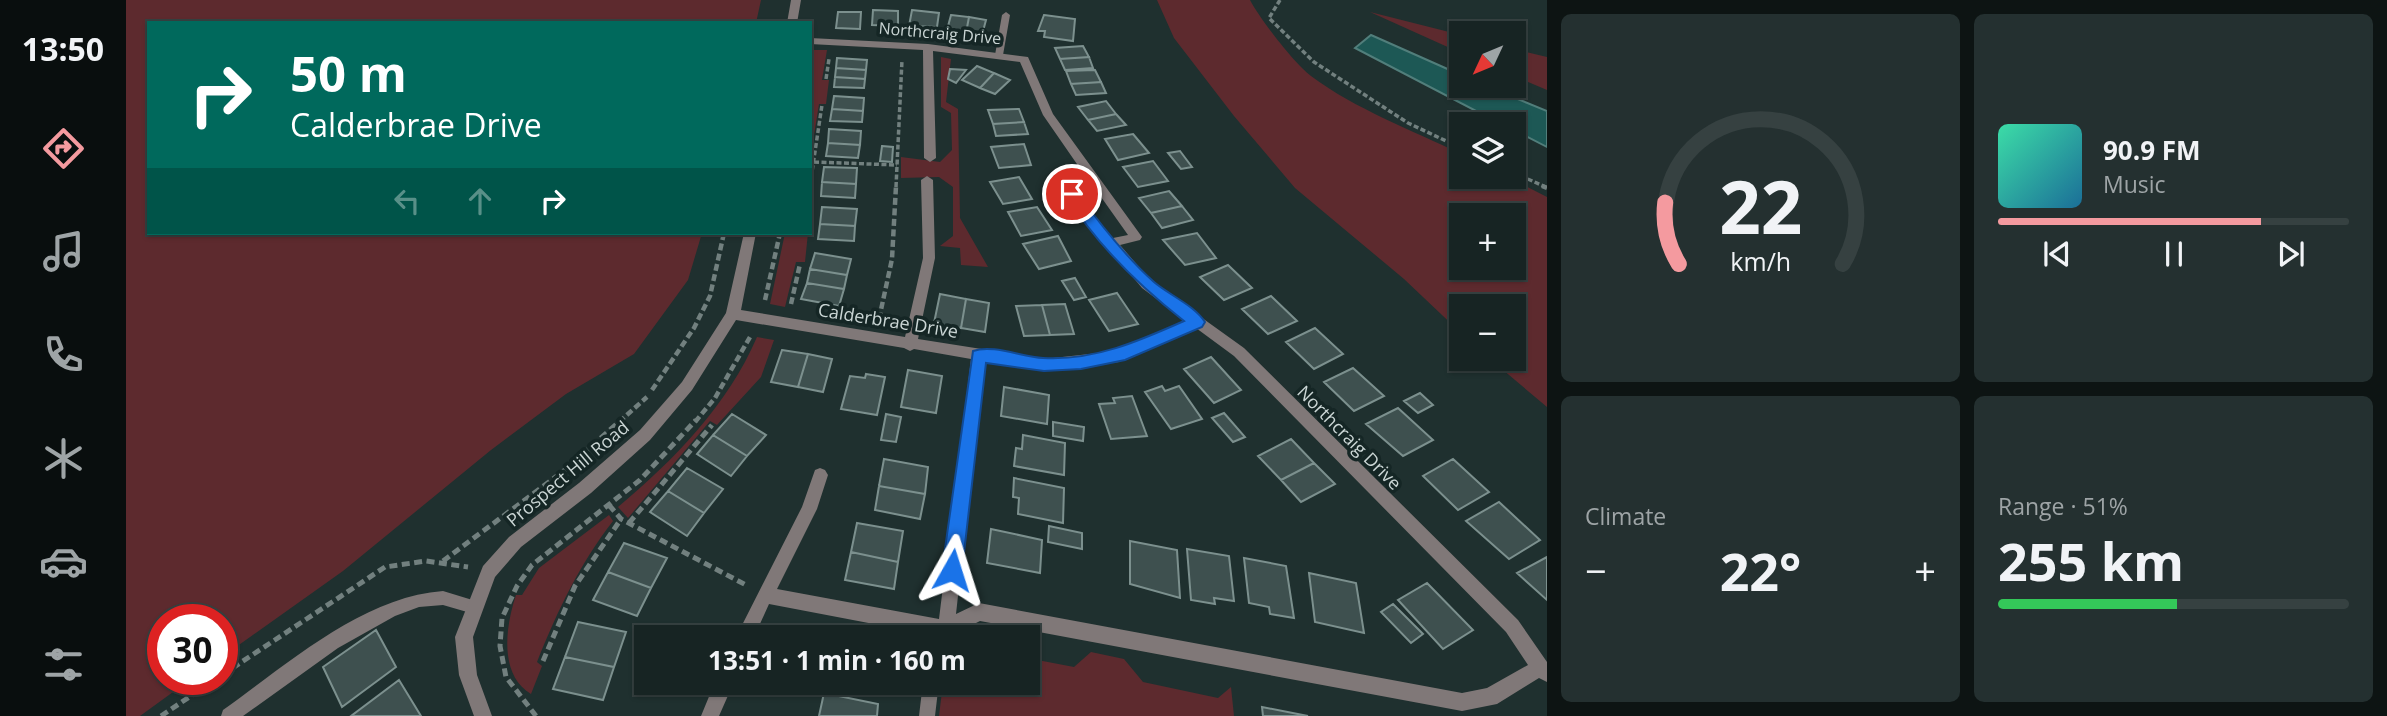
<!DOCTYPE html>
<html lang="en">
<head>
<meta charset="utf-8">
<style>
  body { margin:0; font-family:"Open Sans",sans-serif; background:#243030; color:#f1f3f6; height:100vh; display:flex; flex-direction:column; font-size:26px; white-space:nowrap }
  * { box-sizing:border-box; margin:0 }
  p { font-size:23px; color:#9ea4a6 }
  .icon { flex:none; width:38px; height:38px; fill:none; stroke:currentColor; stroke-width:2; stroke-linecap:round; stroke-linejoin:round }
  .map { position:relative; flex:1; overflow:hidden }
  .side { display:flex; flex-direction:column; gap:14px; padding:14px; background:#0d1413; width:840px }
  .side>* { flex:none }
  .banner { position:absolute; left:21px; top:21px; width:665px; height:214px; border-radius:0px; box-shadow:0 2px 5px #0004,0 0 0 2px #364141; background:#00695c; color:#fff; overflow:hidden }
  .needle { width:46px; rotate:226deg }
  .controls { position:absolute; left:1323px; top:21px; display:grid; gap:14px }
  .controls a { display:grid; place-items:center; width:77px; height:77px; border-radius:0px; background:#172423; box-shadow:0 2px 5px #0004,0 0 0 2px #364141; font-size:35px }
  .speed { position:absolute; left:21px; top:604px; display:flex; gap:14px; font-size:35px; font-weight:700; text-align:center }
  .speed>* { display:grid; place-content:center; width:91px; height:91px; border-radius:50%; background:#172423; box-shadow:0 2px 5px #0004,0 0 0 2px #364141; line-height:1 }
  .speed .limit { border:10px solid #d22; background:#fff; color:#111 }
  .pin { position:absolute; display:grid; place-items:center; width:60px; height:60px; color:#fff; margin:-30px; border:4px solid #fff; border-radius:50%; box-shadow:0 2px 7px #0007 }
  .me { position:absolute; width:77px; margin:-38px; rotate:6deg; stroke-linejoin:round; filter:drop-shadow(0 0 5px #0008) }
  .turn { display:flex; align-items:center; gap:24px; height:147px; padding:0 28px; font-size:32px }
  .turn .icon { width:91px; height:91px; stroke-width:2.5 }
  .turn b { display:block; font-size:49px; line-height:60px }
  .lanes { display:flex; align-items:center; height:66px; padding:0 28px; background:#0003; justify-content:center; gap:35px; direction:ltr }
  .lanes .off { opacity:.35 }
  .big { font-size:52px; font-weight:700; line-height:1.1 }
  .side .card { flex:1; display:flex; flex-direction:column; justify-content:center; gap:10px; min-width:0; padding:0 24px; border-radius:10px; background:#243030 }
  .side .dial { align-items:center; gap:0 }
  .dial svg { height:182px; overflow:visible; fill:none; stroke:#364141; stroke-width:7; stroke-linecap:round; text-anchor:middle }
  .dial text { fill:#f1f3f6; stroke:none }
  .song { display:flex; align-items:center; gap:21px }
  .cover { width:84px; height:84px; border-radius:10px; background:linear-gradient(135deg,hsl(160 70% 55%),hsl(200 70% 35%)) }
  .played { height:7px; border-radius:4px; background:linear-gradient(90deg,#f49a9f 75%,#364141 75%) }
  .keys { display:flex; justify-content:space-around; direction:ltr }
  .heat { display:flex; justify-content:space-between; align-items:center; font-size:38px; direction:ltr }
  .charge { height:10px; border-radius:5px; background:linear-gradient(90deg,#34c759 51%,#364141 0) }
  .side .tiles { flex:1; display:grid; gap:14px; grid-template-columns:repeat(2,1fr) }
  .trip { position:absolute; left:508px; top:625px; width:406px; height:70px; border-radius:0px; background:#172423; box-shadow:0 2px 5px #0004,0 0 0 2px #364141; font-weight:700; line-height:70px; text-align:center }
  main { display:flex; flex:1; min-height:0 }
  .dock { display:flex; flex-direction:column; width:126px; justify-content:space-around; align-items:center; background:#090e0e; color:#9ea4a6 }
  .dock .icon { width:49px; height:49px }
  .dock .current { color:#f49a9f }
  .dock b { font-size:32px; color:#f1f3f6 }
  .map>svg:first-child { display:block }
  .green { fill:#5d2a2e; fill-rule:evenodd }
  .water { fill:#1d5855; stroke:#517e7b; stroke-width:2 }
  .building { fill:#3e504f; stroke:#7c908e; stroke-width:2 }
  .lines { fill:none; stroke-linecap:round; stroke-linejoin:round }
  .path-far2 { stroke:#72807f; stroke-width:3.5; stroke-dasharray:5 2.5; stroke-linecap:butt }
  .path-far1 { stroke:#72807f; stroke-width:4.5; stroke-dasharray:7 3.5; stroke-linecap:butt }
  .path { stroke:#72807f; stroke-width:5; stroke-dasharray:8 4.5; stroke-linecap:butt }
  .service { fill:#807878; fill-rule:evenodd }
  .minor { fill:#807878; fill-rule:evenodd }
  .route { fill:#1a73e8; stroke:#114b97; stroke-width:2 }
  .labels { text-anchor:middle; stroke-width:7; stroke-linejoin:round; paint-order:stroke }
  .far-street-label { font-size:16px; fill:#cbd6d5; stroke:#152625 }
  .street-label { font-size:18px; fill:#cbd6d5; stroke:#152625 }
</style>
</head>
<body>
<main>
<nav class="dock">
<b>13:50</b>
<svg class="icon current" aria-label="directions" viewBox="0 0 24 24"><path d="M12 3l9 9-9 9-9-9zM9 14v-3h6M13 9l2 2-2 2"/></svg>
<svg class="icon" aria-label="music" viewBox="0 0 24 24"><path d="M9 18V5l10-2v13"/><circle cx="6" cy="18" r="3"/><circle cx="16" cy="16" r="3"/></svg>
<svg class="icon" aria-label="phone" viewBox="0 0 24 24"><path d="M5 4h4l2 5-3 2q2 4 5 5l2-3 5 2v4C11 20 4 13 5 4z"/></svg>
<svg class="icon" aria-label="climate" viewBox="0 0 24 24"><path d="M12 3v18M4 7l16 10M4 17L20 7"/></svg>
<svg class="icon" aria-label="car" viewBox="0 0 24 24"><path d="M5 17H2v-5l4-1 3-4h7l3 4 3 1v5h-3M9 17h6M6 11h13"/><circle cx="7" cy="17" r="2"/><circle cx="17" cy="17" r="2"/></svg>
<svg class="icon" aria-label="filters" viewBox="0 0 24 24"><path d="M4 7h16M4 17h16"/><circle cx="9" cy="7" r="2"/><circle cx="15" cy="17" r="2"/></svg>
</nav>
<div class="map">
<svg width="1421" height="716" viewBox="0 0 1421 716">
  <rect width="100%" height="100%" fill="#1f302f"/>
  <path class="green" d="M0,0H635L630,23H23V233H576L562,280L508,354L440,394L365,450L217,571L96,657V620H37V679H65L14,716H0Z
    M1031,0H1124C1134,19 1168,63 1185,76C1229,109 1286,130 1335,154V177H1382L1421,197V407L1364,359H1388V306H1335V333L1278,279L1169,188L1108,116L1048,38ZM1335,215H1388V268H1335Z
    M1244,12L1335,35V53Z
    M1388,49L1421,57V90L1388,76Z
    M688,50H701L696,80H703L700,104H693L684,160V70Z
    M815,57L825,59L820,102L832,109L834,218L862,267L835,265L834,248L814,246L827,236V187L813,177L775,178V157L814,162L826,150L825,113L815,107Z
    M659,233H682L679,262H670L659,307L644,304Z
    M631,337L648,340L635,377L591,425L584,421L502,518L492,507C547,461 602,405 631,337Z
    M483,515L487,521C453,565 432,610 411,662L416,666L405,694C372,674 380,625 390,595H396L413,568Z
    M965,652L998,659L1017,682L1092,698L1105,687L1108,716H813L817,683L901,682V658L948,667Z"/>
  <path class="water" d="M1245,35L1335,75V86H1360L1421,111V147L1388,130V124H1375L1229,48Z"/>
  <path class="building" d="M747,10L772,11V26L746,25Z
    M786,10L813,13L811,27L783,26Z
    M712,12H735L734,29L710,28Z
    M825,15L843,17L840,33L821,30Z
    M918,15L949,19L947,41L918,37L919,31H912Z
    M843,17L860,20L856,35L840,33Z
    M957,46L963,57L934,59L929,48Z
    M963,57L967,68L939,70L934,59Z
    M711,58L741,60L740,70L710,68Z
    M851,66L868,73L854,88L836,80Z
    M710,68L740,70L739,79L709,77Z
    M824,69L840,70L830,83L822,79Z
    M969,70L975,82L945,84L940,71Z
    M868,73L884,80L869,94L854,88Z
    M709,77L739,79L738,88L708,87Z
    M975,82L980,93L950,95L945,84Z
    M708,96L738,98L737,111L706,109Z
    M980,101L990,114L962,120L952,107Z
    M706,109L737,111L736,122L704,121Z
    M893,109L898,122L867,124L862,110Z
    M990,114L1000,125L971,131L962,120Z
    M898,122L902,134L870,136L867,124Z
    M703,129L735,131L734,145L702,143Z
    M1007,134L1023,153L992,160L979,139Z
    M702,143L734,145L732,158L700,156Z
    M898,144L905,165L873,168L865,147Z
    M756,146L767,147L766,162L754,161Z
    M1054,151L1066,167L1055,169L1042,153Z
    M1027,161L1042,181L1012,187L997,167Z
    M698,167L731,168L730,184L696,182Z
    M893,177L906,199L877,204L864,182Z
    M696,182L730,184L729,198L695,196Z
    M1043,191L1056,206L1025,213L1013,198Z
    M1056,206L1067,220L1036,228L1025,213Z
    M696,207L731,209L729,226L694,224Z
    M911,207L926,230L895,236L882,212Z
    M694,224L729,226L728,241L692,239Z
    M1071,233L1090,258L1059,265L1037,240Z
    M932,236L945,261L913,269L897,244Z
    M689,253L725,259L721,275L684,269Z
    M1102,265L1126,288L1098,300L1074,277Z
    M684,269L721,275L718,289L681,283Z
    M949,278L960,297L948,300L936,281Z
    M681,283L718,289L713,306L675,299Z
    M991,293L1012,324L983,331L963,300Z
    M814,294L840,299L835,328L808,323Z
    M1145,296L1171,321L1142,334L1116,309Z
    M840,299L863,303L859,332L835,328Z
    M939,304L948,334L924,335L916,305Z
    M916,305L924,335L898,336L890,306Z
    M1189,328L1217,354L1188,369L1160,342Z
    M656,350L682,354L672,387L645,382Z
    M682,354L706,359L697,392L672,387Z
    M1085,357L1115,390L1088,403L1058,369Z
    M1227,368L1258,396L1228,411L1198,382Z
    M782,370L816,376L810,413L775,407Z
    M740,374L759,377L751,415L715,409L724,376L739,378Z
    M1036,386L1039,391L1053,386L1076,419L1045,429L1019,392Z
    M878,387L923,395L921,424L875,416Z
    M1294,393L1307,405L1292,413L1278,401Z
    M1006,396L1021,436L985,439L973,404L989,403L987,398Z
    M1272,408L1307,440L1277,456L1240,424Z
    M1098,413L1119,437L1107,442L1086,418Z
    M606,414L640,435L621,456L587,435Z
    M760,414L775,417L770,442L755,440Z
    M927,422L958,427L957,441L927,436Z
    M587,435L621,456L605,476L571,454Z
    M897,435L939,443L938,475L888,466L890,448L896,449Z
    M1165,439L1188,463L1155,480L1132,456Z
    M758,459L802,467L799,494L753,486Z
    M1327,459L1363,492L1332,510L1297,476Z
    M1188,463L1209,484L1175,502L1155,480Z
    M561,468L597,489L578,513L542,491Z
    M888,478L938,488L937,523L892,514L893,498L887,497Z
    M753,486L799,494L794,519L749,510Z
    M542,491L578,513L561,536L524,512Z
    M1373,502L1414,540L1383,559L1340,521Z
    M731,523L777,531L772,562L725,552Z
    M923,526L956,533V549L922,542Z
    M865,529L916,540L914,573L861,563Z
    M1004,541L1051,550L1054,598L1004,584Z
    M498,543L541,558L525,588L482,572Z
    M1061,549L1103,556L1108,601L1088,598L1089,604L1065,600Z
    M725,552L772,562L768,589L719,580Z
    M1421,557V600L1391,573Z
    M1118,558L1160,566L1168,618L1144,614L1143,607L1123,603Z
    M482,572L525,588L511,616L467,600Z
    M1183,573L1230,583L1238,633L1189,622Z
    M1301,583L1347,630L1317,649L1272,600Z
    M1267,604L1297,634L1285,643L1255,612Z
    M452,622L500,632L488,667L439,657Z
    M250,630L270,667L216,707L197,667Z
    M439,657L488,667L477,700L427,689Z
    M273,680L295,716H225Z
    M719,682H753L752,690Z
    M698,693L752,704L751,716H693Z
    M1136,707L1182,716H1137Z"/>
  <g class="lines">
    <path class="path-far2" d="M1154,0L1143,18L1188,62L1282,123L1335,148
      M700,79L703,59
      M688,162L771,165
      M1388,173L1420,187
      M684,185L696,105
      M770,187L776,60"/>
    <path class="path-far1" d="M1416,186L1421,188
      M639,300L654,233
      M665,304L674,264
      M753,319L766,259L770,186
      M526,390L568,328L584,296L598,233
      M493,422L521,397
      M569,422L589,398L624,337"/>
    <path class="path" d="M483,505L495,519L620,585
      M503,523L586,425
      M317,561L439,470L495,420
      M417,661L449,586L495,519
      M96,675L259,567L300,561L342,567
      M35,716L90,679
      M410,716L380,677L374,646L376,618L391,586L406,565L514,480L570,420"/>
    <path class="service" d="M880,12L884,15L877,55L873,58L869,55L876,15Z
      M317,591L353,602L356,607L353,612L348,614L317,605L293,607L269,616L212,648L117,716H95L97,710C162,664 236,597 317,591Z
      M797,682H813L809,716H793Z"/>
    <path class="minor" d="M665,0H675L671,23H661Z
      M684,38L802,44L902,57L927,114L1016,237L1014,240L994,245L1026,282L1118,348L1392,620L1421,662V682L1413,678L1371,704L1336,711L854,621L826,635L816,637L643,604L628,637H610L676,507L689,470L694,468L699,470L702,475L691,509L651,589L813,619L845,359L788,349L784,351L778,348L610,320L566,390L524,440L465,493L395,547L369,577L347,637L351,675L366,716H348L333,675L329,637L357,566L383,537L453,483L514,430L556,382L600,313L618,233H630L615,310L779,337L797,258L795,180L801,176L807,180L809,258L792,339L918,359L991,351L1060,321L1016,288L981,246L968,235L929,178V172L953,167L917,115L894,62L807,51L810,158L804,162L798,158L797,50L684,44ZM958,173L1002,235L987,238L976,229L941,177ZM1070,328L1108,356L1380,632L1402,665L1361,688L1336,693L853,603L830,614L858,361L918,371L993,362Z
      M589,682H608L593,716H575Z"/>
  </g>
  <path class="route" d="M946,190L950,191C971,220 1001,258 1028,282C1043,295 1068,305 1079,322L1076,327L999,360L955,369L918,371L860,363L836,570L833,577L826,579L819,577L816,570L847,351C867,344 896,357 917,358C968,361 1013,341 1058,321C1012,285 970,244 939,194Z"/>
  <g class="labels">
    <g class="far-street-label">
      <text transform="translate(814 33) rotate(5)" y="6">Northcraig Drive</text>
    </g>
    <g class="street-label">
      <text transform="translate(762 321) rotate(9)" y="6">Calderbrae Drive</text>
      <text transform="translate(1223 438) rotate(45)" y="6">Northcraig Drive</text>
      <text transform="translate(442 474) rotate(-40)" y="6">Prospect Hill Road</text>
    </g>
  </g>
</svg>
<div class="controls">
<a><svg class="needle" viewBox="-14 -14 28 28"><path d="M0-13l5 13h-10z" fill="#e53935"/><path d="M0 13l5-13h-10z" fill="#9ea4a6"/></svg></a>
<a><svg class="icon" aria-label="layers" viewBox="0 0 24 24"><path d="M12 4l9 5-9 5-9-5zM3 14l9 5 9-5"/></svg></a>
<a>+</a>
<a>−</a>
</div>
<div class="speed"><div class="limit">30</div></div>
<div class="pin" style="left:946px;top:194px;background:#d93025"><svg class="icon" aria-label="arrive" viewBox="0 0 24 24"><path d="M6 21V4h12l-3 4 3 4H6"/></svg></div>
<svg class="me" style="left:826px;top:570px" viewBox="-20 -20 40 40"><path d="M0-17L14 15 0 8-14 15z" fill="#1a73e8" stroke="#fff" stroke-width="4"/></svg>
<div class="trip">13:51 · 1 min · 160 m</div>
<div class="banner">
<div class="turn"><svg class="icon" aria-label="right" viewBox="0 0 24 24"><path d="M7 20v-9h11M14 6l5 5-5 5"/></svg><div><b>50 m</b>Calderbrae Drive</div></div>
<div class="lanes"><svg class="icon off" aria-label="left" viewBox="0 0 24 24"><path d="M17 20v-9H6M10 6l-5 5 5 5"/></svg><svg class="icon off" aria-label="ahead" viewBox="0 0 24 24"><path d="M12 20V5M6 11l6-6 6 6"/></svg><svg class="icon" aria-label="right" viewBox="0 0 24 24"><path d="M7 20v-9h11M14 6l5 5-5 5"/></svg></div>
</div>
</div>
<section class="side">
<div class="tiles">
<div class="card dial"><svg viewBox="0 0 100 80">
<path d="M14 69A42 42 0 1 1 86 69"/>
<path d="M14 69A42 42 0 0 1 8 42" stroke="#f49a9f"/>
<text x="50" y="56" font-size="32" font-weight="700">22</text>
<text x="50" y="72" font-size="11">km/h</text>
</svg></div>
<div class="card">
<div class="song"><i class="cover"></i><div><b>90.9 FM</b><p>Music</p></div></div>
<div class="played"></div>
<div class="keys"><svg class="icon" aria-label="previous" viewBox="0 0 24 24"><path d="M18 5L8 12l10 7zM5 5v14"/></svg><svg class="icon" aria-label="pause" viewBox="0 0 24 24"><path d="M8 5v14M16 5v14"/></svg><svg class="icon" aria-label="next" viewBox="0 0 24 24"><path d="M6 5l10 7-10 7zM19 5v14"/></svg></div>
</div>
<div class="card"><p>Climate</p>
<div class="heat"><a>−</a><b class="big">22°</b><a>+</a></div>
</div>
<div class="card"><p>Range · 51%</p><b class="big">255 km</b><div class="charge"></div></div>
</div>
</section>
</main>
</body>
</html>
